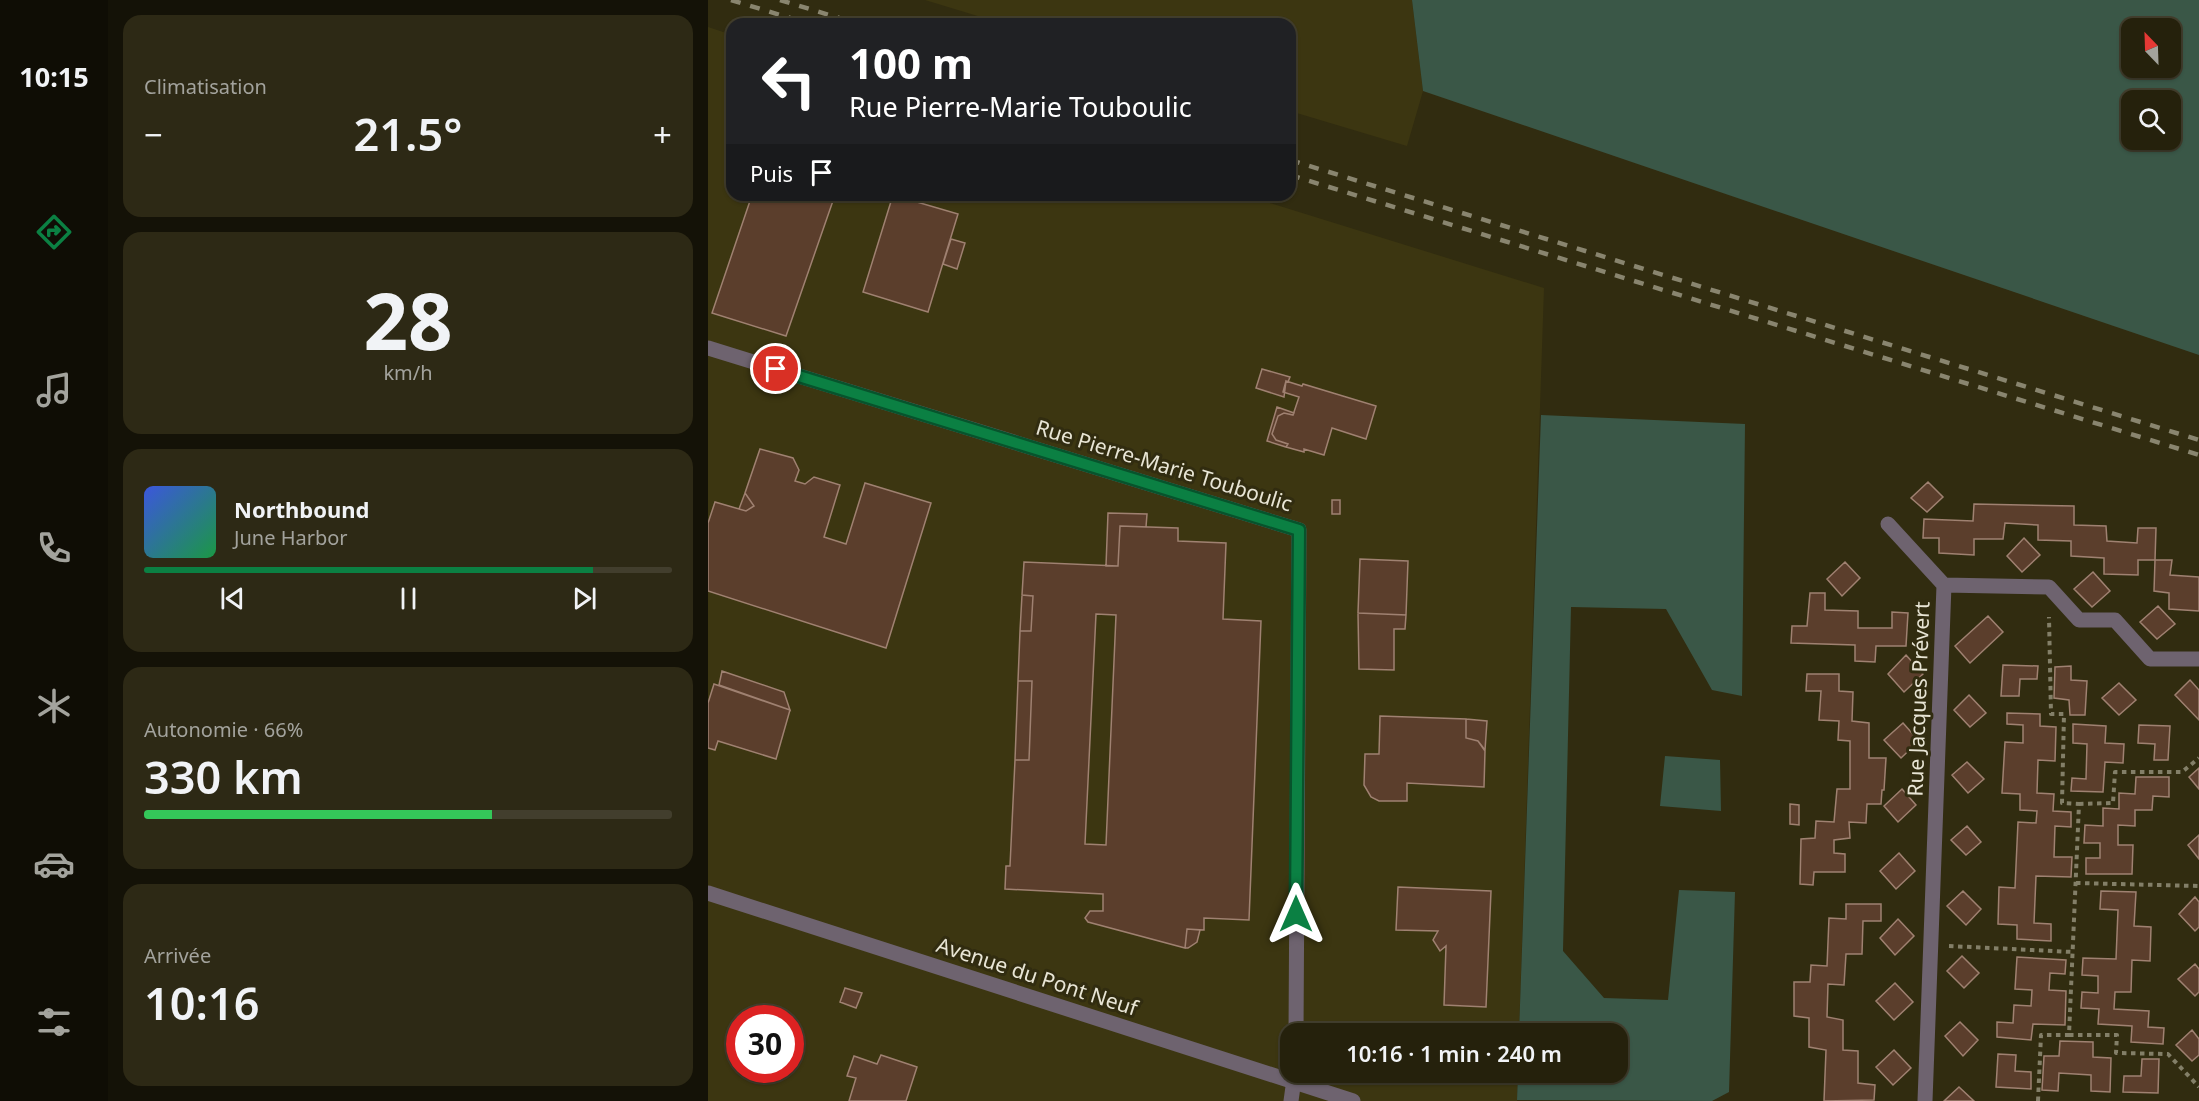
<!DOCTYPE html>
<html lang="fr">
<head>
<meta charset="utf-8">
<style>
  body { margin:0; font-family:"Noto Sans",sans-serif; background:#2d2915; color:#f1f3f6; height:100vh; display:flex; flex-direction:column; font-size:22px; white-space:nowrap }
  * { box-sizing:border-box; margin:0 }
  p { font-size:20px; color:#a3a39d }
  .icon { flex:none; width:33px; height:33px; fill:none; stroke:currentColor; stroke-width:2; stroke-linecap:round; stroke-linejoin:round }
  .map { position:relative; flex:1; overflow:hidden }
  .sheet { display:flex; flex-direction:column; gap:15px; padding:15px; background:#141207; width:600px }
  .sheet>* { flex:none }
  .top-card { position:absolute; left:18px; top:18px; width:570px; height:183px; border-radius:18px; box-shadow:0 2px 4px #0004,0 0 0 2px #423e2d; background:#202124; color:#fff; overflow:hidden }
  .needle { width:39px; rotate:337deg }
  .buttons { position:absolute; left:1413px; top:18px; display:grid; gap:12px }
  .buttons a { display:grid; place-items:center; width:60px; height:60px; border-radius:12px; background:#25210c; box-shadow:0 2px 4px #0004,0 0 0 2px #423e2d; font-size:30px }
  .speed { position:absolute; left:18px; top:1005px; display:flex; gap:12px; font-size:30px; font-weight:700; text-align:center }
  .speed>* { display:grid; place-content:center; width:78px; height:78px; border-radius:50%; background:#25210c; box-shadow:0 2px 4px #0004,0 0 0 2px #423e2d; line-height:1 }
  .speed .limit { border:9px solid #d22; background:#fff; color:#111 }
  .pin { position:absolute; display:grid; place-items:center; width:51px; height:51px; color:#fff; margin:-26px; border:3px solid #fff; border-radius:50%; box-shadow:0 2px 6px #0007 }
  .me { position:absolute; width:66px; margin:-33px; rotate:0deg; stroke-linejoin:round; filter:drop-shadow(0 0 4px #0008) }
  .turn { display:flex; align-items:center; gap:21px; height:126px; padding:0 24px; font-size:27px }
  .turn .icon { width:78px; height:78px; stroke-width:2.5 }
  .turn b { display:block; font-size:42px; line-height:51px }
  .then { display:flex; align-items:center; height:57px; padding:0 24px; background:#0003; gap:12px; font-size:22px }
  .big { font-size:45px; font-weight:600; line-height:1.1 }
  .sheet .tile { flex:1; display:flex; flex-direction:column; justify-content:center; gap:9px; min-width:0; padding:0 21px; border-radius:18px; background:#2d2915 }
  .sheet .dial { align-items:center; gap:0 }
  .dial b { font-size:78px; line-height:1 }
  .song { display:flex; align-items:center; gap:18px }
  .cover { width:72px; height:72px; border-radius:9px; background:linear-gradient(135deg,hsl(230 70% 55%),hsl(140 70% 35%)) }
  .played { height:6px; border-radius:3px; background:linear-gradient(90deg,#0b8043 85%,#423e2d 85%) }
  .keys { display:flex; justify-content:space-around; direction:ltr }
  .heat { display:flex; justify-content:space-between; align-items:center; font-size:33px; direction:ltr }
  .charge { height:9px; border-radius:4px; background:linear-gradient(90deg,#34c759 66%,#423e2d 0) }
  .trip { position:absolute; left:572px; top:1023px; width:348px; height:60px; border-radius:18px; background:#25210c; box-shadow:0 2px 4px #0004,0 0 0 2px #423e2d; font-weight:600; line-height:60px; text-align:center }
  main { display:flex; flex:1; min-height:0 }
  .tabs { display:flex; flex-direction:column; width:108px; justify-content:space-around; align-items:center; background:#0f0d05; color:#a3a39d }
  .tabs .icon { width:42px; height:42px }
  .tabs .active { color:#0b8043 }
  .tabs b { font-size:27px; color:#f1f3f6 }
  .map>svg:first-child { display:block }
  .built { fill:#3c3611; fill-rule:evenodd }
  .green { fill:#3a5747; fill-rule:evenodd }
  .building { fill:#5b3e2c; stroke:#9f8171; stroke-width:1.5; fill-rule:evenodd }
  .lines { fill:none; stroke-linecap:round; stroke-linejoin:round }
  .path { stroke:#837f68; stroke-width:4; stroke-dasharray:4.5 4.5; stroke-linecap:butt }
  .minor { stroke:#6e636f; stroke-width:15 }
  .rail { stroke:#89856f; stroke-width:4.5; stroke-dasharray:10 10; stroke-linecap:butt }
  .route-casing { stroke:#07532c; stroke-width:15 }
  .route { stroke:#0b8043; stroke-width:10 }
  .labels { text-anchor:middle; stroke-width:6; stroke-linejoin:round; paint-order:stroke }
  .street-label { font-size:21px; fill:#e8e5d5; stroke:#312c10 }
</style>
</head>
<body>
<main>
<nav class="tabs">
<b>10:15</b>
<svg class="icon active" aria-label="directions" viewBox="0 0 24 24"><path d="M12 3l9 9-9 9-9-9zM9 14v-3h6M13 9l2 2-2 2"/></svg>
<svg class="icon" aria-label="music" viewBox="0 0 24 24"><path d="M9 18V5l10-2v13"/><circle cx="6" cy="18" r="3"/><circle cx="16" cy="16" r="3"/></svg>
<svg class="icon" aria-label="phone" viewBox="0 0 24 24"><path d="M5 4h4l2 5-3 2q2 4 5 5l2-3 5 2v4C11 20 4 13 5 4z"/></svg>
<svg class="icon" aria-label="climate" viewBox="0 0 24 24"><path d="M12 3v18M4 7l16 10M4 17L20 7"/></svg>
<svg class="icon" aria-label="car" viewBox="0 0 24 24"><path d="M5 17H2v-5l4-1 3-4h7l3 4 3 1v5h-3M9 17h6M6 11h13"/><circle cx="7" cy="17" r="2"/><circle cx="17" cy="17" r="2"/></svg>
<svg class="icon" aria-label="filters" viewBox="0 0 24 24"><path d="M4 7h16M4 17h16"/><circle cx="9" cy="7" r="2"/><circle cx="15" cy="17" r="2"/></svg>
</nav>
<section class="sheet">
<div class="tile"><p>Climatisation</p>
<div class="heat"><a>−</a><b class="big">21.5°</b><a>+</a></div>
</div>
<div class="tile dial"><b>28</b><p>km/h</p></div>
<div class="tile">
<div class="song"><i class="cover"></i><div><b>Northbound</b><p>June Harbor</p></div></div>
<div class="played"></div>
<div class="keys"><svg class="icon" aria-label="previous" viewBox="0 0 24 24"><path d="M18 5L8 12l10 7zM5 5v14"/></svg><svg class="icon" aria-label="pause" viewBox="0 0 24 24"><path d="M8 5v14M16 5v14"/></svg><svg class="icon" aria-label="next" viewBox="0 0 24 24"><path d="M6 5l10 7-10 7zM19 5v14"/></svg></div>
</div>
<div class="tile"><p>Autonomie · 66%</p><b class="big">330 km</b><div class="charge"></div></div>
<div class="tile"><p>Arrivée</p><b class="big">10:16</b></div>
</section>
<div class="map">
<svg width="1491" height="1101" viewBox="0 0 1491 1101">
  <rect width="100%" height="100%" fill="#312c10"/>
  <path class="built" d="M217,0H704L715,91L699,146L582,111V24H296Z
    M0,27L24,35V195H536L836,288L811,1033L582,1034V1072L810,1073L809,1101H0ZM32,1018H82V1070H32Z"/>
  <path class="green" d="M704,0H1491V355L715,91ZM1424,28H1462V68H1424ZM1424,100H1462V140H1424Z
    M833,415L1037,424L1034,696L1004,690L958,609L863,607L855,951L896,998L960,1000L971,890L1027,892L1021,1092L1004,1101L809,1100L810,1073L909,1072V1034L811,1033Z
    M957,756L1012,760L1013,811L952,806Z"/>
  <path class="building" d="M44,195H127L78,336L4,313Z
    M185,195L250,214L220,312L155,292Z
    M243,239L257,243L249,269L235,264Z
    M554,369L582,377L580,382L578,381L576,397L548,388Z
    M578,381L594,386L595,384L668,406L658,439L624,428L616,455L596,449V452L578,447L580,444L568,440L564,434L570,416L576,413L585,415L591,397L575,392Z
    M569,407L586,413L585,415L576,413L570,416L564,434L568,440L580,444L578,447L559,441Z
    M52,449L85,458L91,470L87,481L97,484L106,477L132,485L116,537L138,544L157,483L223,503L178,648L0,591V523L7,502L38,511L46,506L37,493Z
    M1220,482L1235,497L1219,512L1203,498Z
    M37,493L46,506L38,511L31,509Z
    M624,500H632V514H624Z
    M1266,504L1366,506V525L1398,526L1399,541L1429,543L1430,528H1448L1447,560H1430V575L1396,574V558L1363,556V541L1330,540V525L1297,523L1295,539H1266V555L1231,553V538H1215L1216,519L1265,521Z
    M400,513L439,514L438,527L412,526L410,566H398Z
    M412,526L470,528V541L518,543L515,619L553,621L541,920L496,918V930L479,929L477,948L380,922L377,918L382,911H395V894L297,889L298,866H302L307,760H321L324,681H310L312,631H323L325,596L314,595L316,562L410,566ZM388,614L408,615L398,845L377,844Z
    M1316,538L1332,555L1314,572L1299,556Z
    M652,559L700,561L698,615L650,613Z
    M1447,560H1464L1462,575L1491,577V611L1461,609V593L1446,591Z
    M1137,562L1152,578L1134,596L1119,579Z
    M1385,572L1402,591L1384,607L1366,589Z
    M1102,593H1117V610L1150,611V628H1184V612L1200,613L1198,646H1168L1167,662L1147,661V645L1083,643L1084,626H1099Z
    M314,595L325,596L323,631H312Z
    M1450,606L1467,624L1449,639L1432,622Z
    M650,613L698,615L697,629H686V670L651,669Z
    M1280,616L1295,632L1262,663L1247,646Z
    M1198,655L1215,674L1196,692L1180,674Z
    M1295,665L1330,666L1329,679H1312L1311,696H1293Z
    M1363,666V680L1379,681L1377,715H1362L1361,700L1346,698L1347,667Z
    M14,671L76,692L82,710L11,685Z
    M1099,674H1131V691L1145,692L1144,721L1161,723V758H1178L1176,790H1174L1173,804H1159L1158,823L1141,822L1142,838L1126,840V853L1137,854V872H1106L1105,885L1092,884L1093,839L1107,838L1108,821L1126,822L1129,789H1142V741L1130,740L1131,721L1111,720L1113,691H1098Z
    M1482,680L1491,690V720L1467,695Z
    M310,681H324L321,760H307Z
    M1411,683L1428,700L1411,715L1394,698Z
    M6,684L82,710L68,759L10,741L7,750L0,748V703Z
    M1261,695L1278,713L1262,727L1246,710Z
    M1299,713L1332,714V726L1348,727L1347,761L1330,760L1329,793L1346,794L1345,811L1363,812V827L1347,826L1346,857H1364L1363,877L1328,876L1326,923L1343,924V941L1309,939V925L1290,924L1291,887L1307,888L1310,822L1328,823L1329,811L1312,810V794L1294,793L1297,742L1315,743V725L1299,724Z
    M672,716L758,719V738L770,741L777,751L776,787L699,783V801H671L663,797L656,785L657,754H671Z
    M758,719L779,721L777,750L770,741L758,738Z
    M1195,723L1211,741L1193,758L1176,740Z
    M1365,724L1398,726L1397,743L1416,744L1415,763L1397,762L1395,792L1363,791L1364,778L1378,779L1379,744L1365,743Z
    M1431,725L1462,726L1460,760H1446L1447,744L1430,743Z
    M1259,762L1276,779L1260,793L1244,775Z
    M1491,768V789L1481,777Z
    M1428,777H1461V797L1445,796L1444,810H1427V826L1410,825V845H1425L1424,874H1378V858H1392V843H1376L1377,825L1395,826V808L1411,809V793L1427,794Z
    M1194,789L1208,805L1190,822L1176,806Z
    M1082,804L1091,805V825L1082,824Z
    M1259,826L1273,842L1258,855L1243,840Z
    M1491,835V859L1480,845Z
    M1191,853L1207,871L1188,889L1172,871Z
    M690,887L783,891L778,1007L736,1005L738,946L732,951L725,940L730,931L688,930Z
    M1255,891L1273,909L1258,925L1239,906Z
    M1393,891L1428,892L1426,926L1443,927L1442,961L1424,960L1423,992H1407L1406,1009L1441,1011L1440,1027L1456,1028L1455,1044L1423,1042L1424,1026L1390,1024L1391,1009L1373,1008L1374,992L1390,993V976L1374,975L1375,958L1408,959L1410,910L1392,909Z
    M1487,897L1491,902V927L1487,931L1471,914Z
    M1138,904H1173V921H1155L1154,954H1138L1136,985L1120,984L1119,1017L1135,1020V1050L1150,1051V1083L1167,1085L1166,1100L1116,1101L1118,1050L1101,1047V1018L1086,1016V982H1102L1103,965L1119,966L1121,918L1138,919Z
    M1190,919L1206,936L1187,955L1172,938Z
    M479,929L492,930L489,942L480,948H477Z
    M1254,956L1271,973L1256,988L1239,971Z
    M1309,957L1358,960L1357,974L1342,973L1341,990L1358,991L1357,1025L1325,1024L1323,1040L1289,1037V1022L1305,1023L1306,1005L1323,1006L1324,990L1307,989Z
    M1487,964L1491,969V992L1487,996L1470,979Z
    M1187,983L1205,1002L1186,1020L1168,1001Z
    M137,988L154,993L148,1008L132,1002Z
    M1252,1022L1270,1040L1255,1056L1237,1036Z
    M1484,1030L1491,1039V1055L1484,1061L1468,1045Z
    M1352,1041L1385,1042V1057L1403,1058L1402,1092L1383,1091V1075L1351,1073L1350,1091L1334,1090L1336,1056H1351Z
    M1186,1050L1203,1068L1185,1085L1168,1067Z
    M1290,1054L1308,1055L1307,1071L1323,1072V1089L1288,1087Z
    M173,1055L209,1067L198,1101H141L148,1078L139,1076L146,1056L169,1064Z
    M1434,1059H1451L1450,1093L1415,1092L1416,1076H1433Z
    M1251,1087L1266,1101H1236Z"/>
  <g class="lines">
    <path class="path" d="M1371,804L1405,803L1407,772H1474L1491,758
      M1368,883L1491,886
      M1241,946L1365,952
      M1361,1035H1409L1408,1053L1460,1054L1491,1087
      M1330,1101L1333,1035H1361L1371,804L1354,803L1356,714H1343L1341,617"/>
    <path class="minor" d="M0,348L591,530L588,1034
      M1180,524L1236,585
      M0,893L645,1101
      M583,1101L587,1072
      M1217,1101L1236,585L1341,587L1371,620H1407L1442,659H1491"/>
    <path class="rail" d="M23,0L102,24
      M72,0L151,24
      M582,160L1491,440
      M582,175L1491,455"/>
  </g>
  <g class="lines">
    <defs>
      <path id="route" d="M68,369L591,530L588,914"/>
    </defs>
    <use href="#route" class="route-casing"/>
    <use href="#route" class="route"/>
  </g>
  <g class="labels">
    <g class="street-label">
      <text transform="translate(456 466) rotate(17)" y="7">Rue Pierre-Marie Touboulic</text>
      <text transform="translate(1211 699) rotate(-88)" y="7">Rue Jacques Prévert</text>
      <text transform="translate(329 977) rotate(18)" y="7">Avenue du Pont Neuf</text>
    </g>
  </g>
</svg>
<div class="buttons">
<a><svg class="needle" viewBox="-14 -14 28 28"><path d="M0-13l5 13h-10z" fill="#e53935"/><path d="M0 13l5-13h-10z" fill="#a3a39d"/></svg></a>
<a><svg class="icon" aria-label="search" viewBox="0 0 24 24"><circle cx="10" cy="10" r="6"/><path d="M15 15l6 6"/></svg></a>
</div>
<div class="speed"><div class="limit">30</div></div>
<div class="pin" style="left:68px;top:369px;background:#d93025"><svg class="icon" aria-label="arrive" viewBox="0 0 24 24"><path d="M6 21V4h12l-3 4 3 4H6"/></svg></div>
<svg class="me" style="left:588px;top:914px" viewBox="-20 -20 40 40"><path d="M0-17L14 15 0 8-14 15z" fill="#0b8043" stroke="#fff" stroke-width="4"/></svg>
<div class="trip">10:16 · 1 min · 240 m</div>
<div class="top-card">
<div class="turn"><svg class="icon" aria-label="left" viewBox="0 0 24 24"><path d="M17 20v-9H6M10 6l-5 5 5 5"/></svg><div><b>100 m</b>Rue Pierre-Marie Touboulic</div></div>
<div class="then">Puis<svg class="icon" aria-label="arrive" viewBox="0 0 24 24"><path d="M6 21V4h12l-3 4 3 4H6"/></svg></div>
</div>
</div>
</main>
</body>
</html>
